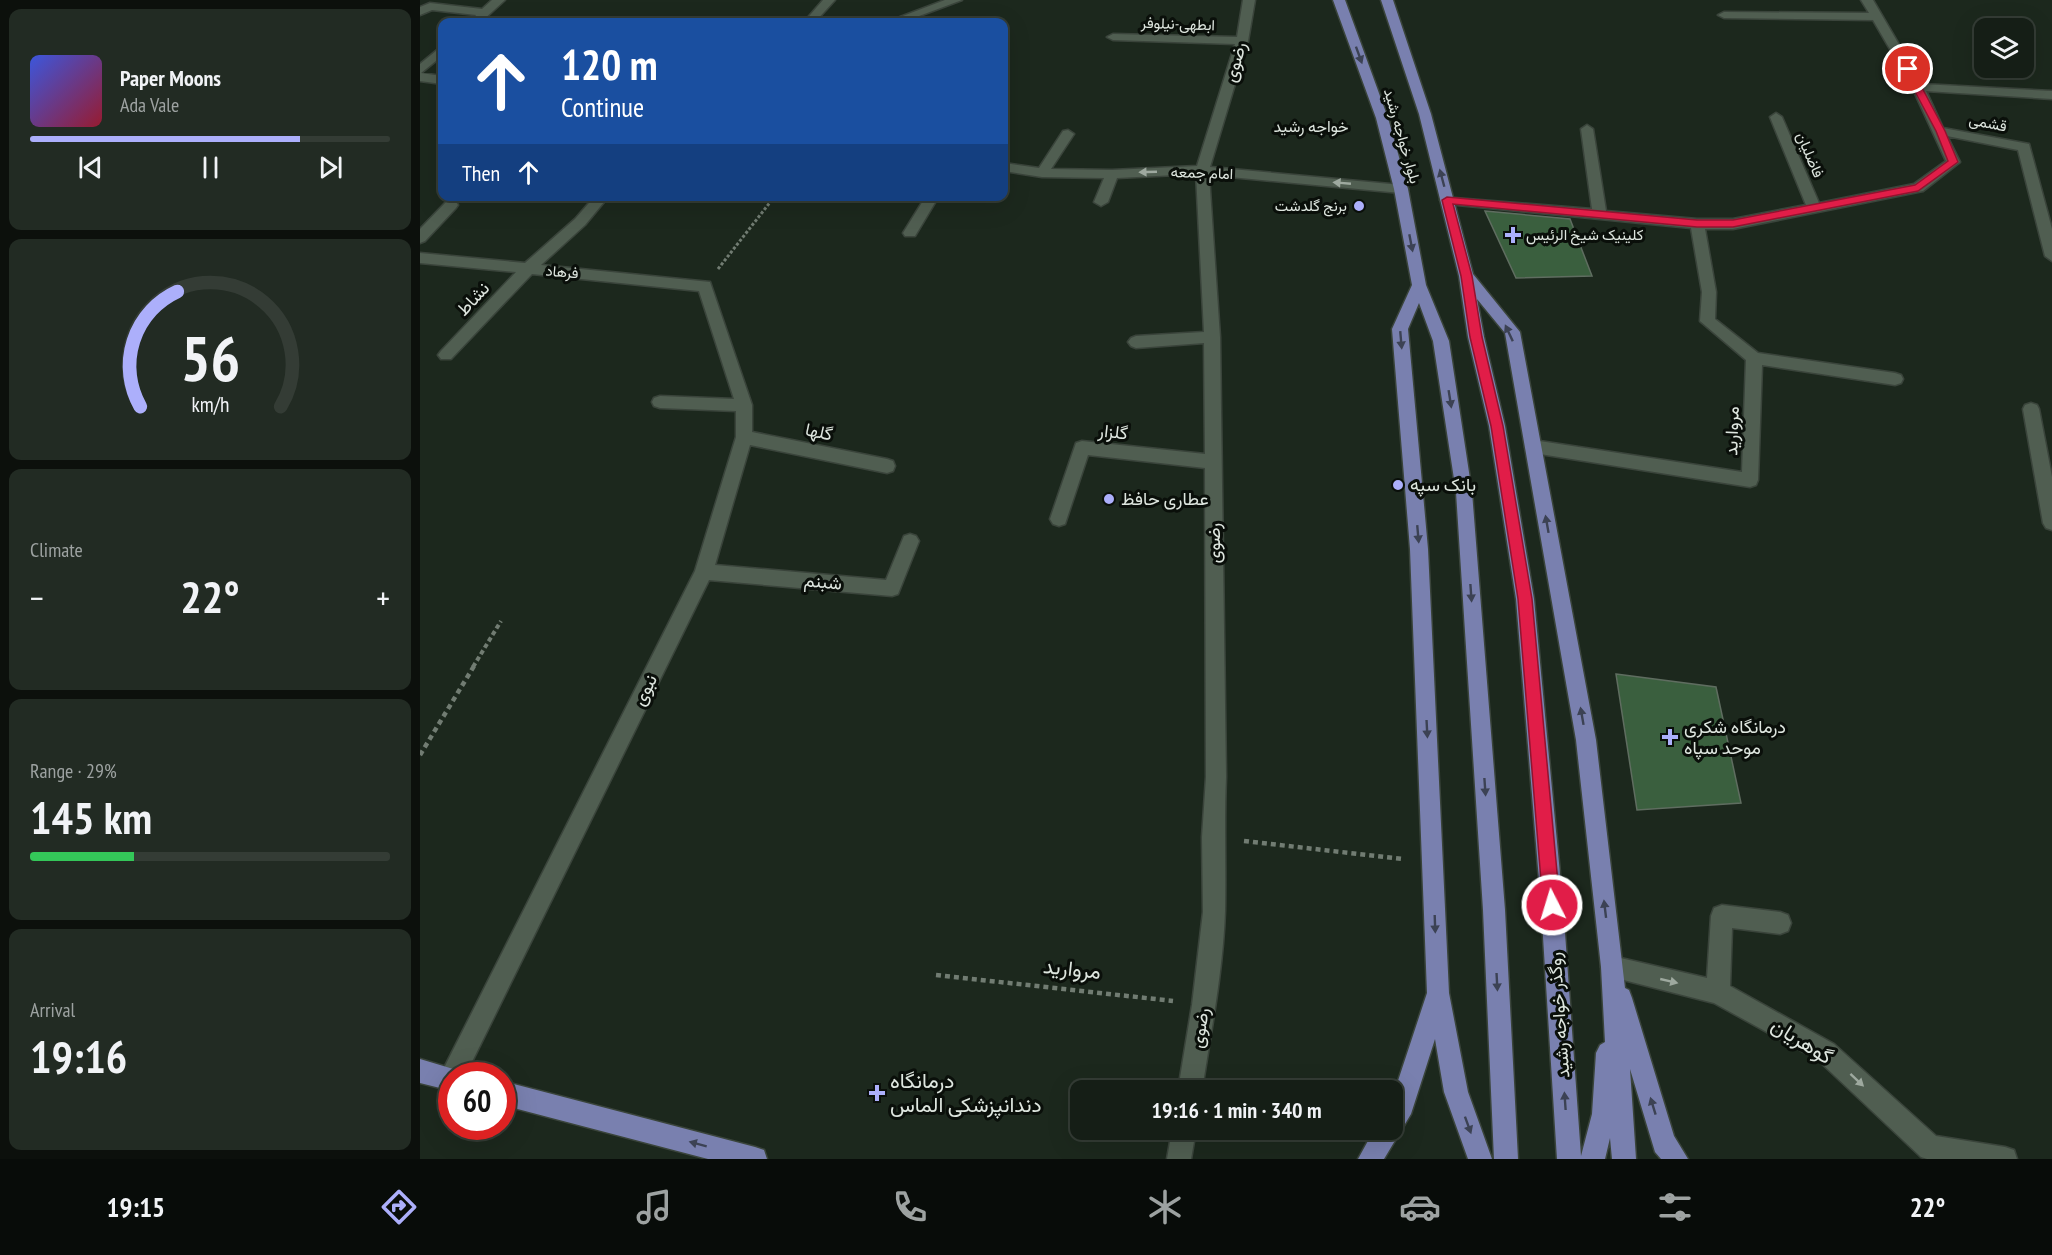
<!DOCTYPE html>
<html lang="en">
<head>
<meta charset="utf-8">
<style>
  body { margin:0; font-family:"PT Sans Narrow",Vazirmatn,sans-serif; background:#222b23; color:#f1f3f6; height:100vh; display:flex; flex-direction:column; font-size:22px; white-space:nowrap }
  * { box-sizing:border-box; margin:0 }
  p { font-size:20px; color:#9da2a1 }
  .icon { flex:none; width:33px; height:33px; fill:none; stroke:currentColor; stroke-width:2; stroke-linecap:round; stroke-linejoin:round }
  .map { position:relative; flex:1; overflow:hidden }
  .drawer { display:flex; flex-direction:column; gap:9px; padding:9px; background:#0c100c; width:420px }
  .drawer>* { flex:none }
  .hud { position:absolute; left:18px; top:18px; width:570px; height:183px; border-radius:12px; box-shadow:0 6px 24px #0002,0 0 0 2px #343c35; background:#1a4fa0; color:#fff; overflow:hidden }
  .controls { position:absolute; left:1554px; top:18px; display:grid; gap:12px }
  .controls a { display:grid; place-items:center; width:60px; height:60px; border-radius:12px; background:#151e16; box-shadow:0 6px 24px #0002,0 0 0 2px #343c35; font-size:30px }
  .speed { position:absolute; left:18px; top:1062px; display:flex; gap:12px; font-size:30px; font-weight:700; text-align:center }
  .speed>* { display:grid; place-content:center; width:78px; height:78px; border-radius:50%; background:#151e16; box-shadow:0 6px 24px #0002,0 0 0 2px #343c35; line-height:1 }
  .speed .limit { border:9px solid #d22; background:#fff; color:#111 }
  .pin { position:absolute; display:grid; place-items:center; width:51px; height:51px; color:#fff; margin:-26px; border:3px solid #fff; border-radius:50%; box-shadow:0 2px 6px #0007 }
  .me { position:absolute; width:66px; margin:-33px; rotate:355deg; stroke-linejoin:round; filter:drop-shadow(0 0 4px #0008) }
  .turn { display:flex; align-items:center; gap:21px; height:126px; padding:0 24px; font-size:27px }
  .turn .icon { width:78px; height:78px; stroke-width:2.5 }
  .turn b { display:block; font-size:42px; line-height:51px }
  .then { display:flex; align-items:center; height:57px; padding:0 24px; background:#0003; gap:12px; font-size:22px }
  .big { font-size:45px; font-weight:700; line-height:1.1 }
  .drawer .widget { flex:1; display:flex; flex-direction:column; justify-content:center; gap:9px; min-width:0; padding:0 21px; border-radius:12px; background:#222b23 }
  .drawer .dial { align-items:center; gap:0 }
  .dial svg { height:156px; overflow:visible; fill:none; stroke:#343c35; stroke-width:7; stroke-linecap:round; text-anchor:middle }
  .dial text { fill:#f1f3f6; stroke:none }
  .song { display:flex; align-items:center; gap:18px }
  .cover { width:72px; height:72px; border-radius:9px; background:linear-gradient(135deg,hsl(230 70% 55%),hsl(350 70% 35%)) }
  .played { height:6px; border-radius:3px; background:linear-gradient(90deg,#acaffb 75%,#343c35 75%) }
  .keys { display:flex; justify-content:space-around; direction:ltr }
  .heat { display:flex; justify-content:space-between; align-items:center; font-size:33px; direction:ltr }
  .charge { height:9px; border-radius:4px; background:linear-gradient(90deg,#34c759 29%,#343c35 0) }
  .trip { position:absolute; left:650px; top:1080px; width:333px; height:60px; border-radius:12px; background:#151e16; box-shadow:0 6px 24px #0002,0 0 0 2px #343c35; font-weight:700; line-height:60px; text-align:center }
  .dock { display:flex; height:96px; justify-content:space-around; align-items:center; background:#080c09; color:#9da2a1 }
  .dock .icon { width:42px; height:42px }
  .dock .on { color:#acaffb }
  .dock b { font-size:27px; color:#f1f3f6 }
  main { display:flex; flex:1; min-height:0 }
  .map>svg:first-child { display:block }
  .building { fill:#3a5f3e; stroke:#5f6d60; stroke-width:1.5 }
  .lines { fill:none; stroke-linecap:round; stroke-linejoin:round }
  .minor-casing { stroke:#3a443b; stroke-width:3 }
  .major-casing { stroke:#3a443b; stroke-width:3 }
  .path-far2 { stroke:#717c72; stroke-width:3; stroke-dasharray:3 2; stroke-linecap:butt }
  .path-far1 { stroke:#717c72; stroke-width:4; stroke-dasharray:4.5 3; stroke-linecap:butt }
  .path { stroke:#717c72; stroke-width:4.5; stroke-dasharray:5 4; stroke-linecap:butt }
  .minor { fill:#505e51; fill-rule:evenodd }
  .major { fill:#7980af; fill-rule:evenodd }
  .oneway { fill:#3c4254 }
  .oneway2 { fill:#9ea99f }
  .route { fill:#e11d48; stroke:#92132f; stroke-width:1.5 }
  .poi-dot { fill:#acaffb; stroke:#0a0f0a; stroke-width:2 }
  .labels { text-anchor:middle; stroke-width:6; stroke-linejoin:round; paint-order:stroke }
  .far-street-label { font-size:15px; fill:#dee6df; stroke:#0a0f0a }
  .far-poi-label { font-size:15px; fill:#dee6df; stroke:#0a0f0a; text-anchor:end }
  .far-neighbourhood-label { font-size:16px; fill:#dee6df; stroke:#0a0f0a }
  .street-label { font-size:18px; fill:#dee6df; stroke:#0a0f0a }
  .poi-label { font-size:18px; fill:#dee6df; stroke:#0a0f0a; text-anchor:start }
  .near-street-label { font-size:21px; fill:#dee6df; stroke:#0a0f0a }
  .near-poi-label { font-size:21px; fill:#dee6df; stroke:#0a0f0a; text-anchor:start }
</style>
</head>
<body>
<main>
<section class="drawer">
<div class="widget">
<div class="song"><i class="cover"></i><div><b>Paper Moons</b><p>Ada Vale</p></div></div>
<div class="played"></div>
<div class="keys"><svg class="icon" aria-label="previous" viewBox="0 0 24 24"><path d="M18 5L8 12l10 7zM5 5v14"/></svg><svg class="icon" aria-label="pause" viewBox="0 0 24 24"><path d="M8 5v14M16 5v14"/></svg><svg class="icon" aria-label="next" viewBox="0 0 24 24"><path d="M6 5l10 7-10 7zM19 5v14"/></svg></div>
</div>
<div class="widget dial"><svg viewBox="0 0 100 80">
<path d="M14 69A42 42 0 1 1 86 69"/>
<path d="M14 69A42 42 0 0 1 33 10" stroke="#acaffb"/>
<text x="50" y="56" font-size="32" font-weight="700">56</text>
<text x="50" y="72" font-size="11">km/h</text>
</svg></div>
<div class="widget"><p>Climate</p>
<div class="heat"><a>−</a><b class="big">22°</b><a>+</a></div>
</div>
<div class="widget"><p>Range · 29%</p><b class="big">145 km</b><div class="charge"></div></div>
<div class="widget"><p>Arrival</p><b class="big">19:16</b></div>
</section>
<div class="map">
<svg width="1632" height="1159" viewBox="0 0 1632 1159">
  <rect width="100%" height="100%" fill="#1c281d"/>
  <path class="building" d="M1065,211L1150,219L1172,276L1096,278Z
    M1196,674L1296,687L1321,803L1217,810Z"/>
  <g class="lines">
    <defs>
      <path id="minor" d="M72,0H85L61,22H51L56,15L12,10L0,15V7L10,3L62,9Z
        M403,0H415L395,22H384Z
        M525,0H542L483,22H467Z
        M823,0H835L828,41L790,167L981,185L988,189L981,193L789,175L800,337L806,777C804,822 806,866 805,911C803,971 791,1031 782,1090H758L772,1005L783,912L782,837L786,777L785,468L668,455L645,524L639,526L633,524L630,519L656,443L662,441L785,454L784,343L716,348L711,346L708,342L711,338L716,336L784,332L776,174L697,178L688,202L681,206L674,202L684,178L622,177L584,171V163L619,168L643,131L648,130L654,134L631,169L692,170L777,166L815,44L693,40L687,37L693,34L817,37Z
        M1441,0H1453L1502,84L1632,91V99L1506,91L1523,128L1609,144L1632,229V261L1625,256L1598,150L1527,136L1540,162L1503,191L1313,229H1285L1296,292L1295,319L1338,353L1475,373L1481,375L1483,379L1481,383L1475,385L1342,365L1338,480L1336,485L1330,487L1107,452L1105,447L1107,442L1113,440L1322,472L1326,360L1280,321L1282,292L1271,228L1027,204L1022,203L1020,200L1022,197L1172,209L1161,129L1167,125L1173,129L1186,211L1277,219H1313L1386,205L1350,117L1356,113L1362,117L1399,203L1494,184L1526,161L1492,87L1453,20L1304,18L1298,15L1304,12L1449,13Z
        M22,46V56L1,73L22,76V84L0,81V64Z
        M175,196H189L165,225L121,265L290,282L332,405V432L467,459L473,461L475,466L473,471L467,473L330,445L295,565L466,580L484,536L490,534L496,536L499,541L478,594L472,596L289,580L45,1076H32V1088L24,1084L20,1076L24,1068L275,571L316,437V411L240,408L234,406L232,402L234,398L240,396L314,399L279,291L112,274L31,359H21L18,355L21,351L96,272L0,263V253L105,263L155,219Z
        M506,196H519L495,236H485L483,233Z
        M31,201L36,202L38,205L36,208L5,241L0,243V229L26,202Z
        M1611,403L1617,405L1619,409L1632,477V530L1626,528L1623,523L1603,409L1605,405Z
        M1302,905L1360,912L1368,915L1371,923L1368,931L1360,934L1312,928L1310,986L1414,1044L1516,1136L1585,1147L1594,1150L1597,1159H1507L1501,1157L1398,1060L1294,1003L1184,975L1181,967L1184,959L1192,956L1287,978L1291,916L1294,908Z
        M752,1130H776L771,1159H747Z"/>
      <path id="major" d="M913,0H925L968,118L988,189L1006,285L1029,341L1052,492L1085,910L1098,1159H1074L1063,910L1036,492L1013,341L999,303L988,329L1008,549L1029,993L1048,1092L1072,1159H1048L1024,1092L1015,1039L991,1114L964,1159H938L954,1130H972V1099L1007,993L990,549L972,329L992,285L974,189L956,118Z
        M961,0H973L1011,114L1053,274L1100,332L1176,740L1205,988L1209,990L1212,998L1254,1136L1268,1159H1241L1235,1152L1210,1069L1216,1159H1192L1190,1138L1185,1159H1137L1121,905L1096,599L1069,426L1048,337L1039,276L999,114ZM1057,299L1085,333L1156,740L1181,967L1185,1042L1180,1045L1176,1053L1172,1114L1161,1156L1143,905L1114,599L1085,426L1064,337Z
        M0,1059L40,1071L42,1076H32V1091L0,1083Z
        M82,1081L335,1147L344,1150L347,1159H288L82,1105Z"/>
    </defs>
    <use href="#minor" class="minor-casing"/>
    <use href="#major" class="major-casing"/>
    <path class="path-far2" d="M298,269L355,196"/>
    <path class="path-far1" d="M53,667L81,621"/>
    <path class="path" d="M0,755L54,666
      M824,841L983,859
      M516,975L753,1001"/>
    <use href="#minor" class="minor"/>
    <use href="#major" class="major"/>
  </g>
  <defs><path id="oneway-solid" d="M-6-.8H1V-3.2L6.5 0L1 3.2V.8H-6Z" transform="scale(1.5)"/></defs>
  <g class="oneway">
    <use href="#oneway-solid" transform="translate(939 55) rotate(70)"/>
    <use href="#oneway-solid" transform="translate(1022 178) rotate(-105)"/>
    <use href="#oneway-solid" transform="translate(991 243) rotate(79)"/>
    <use href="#oneway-solid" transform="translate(1089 333) rotate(-115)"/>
    <use href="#oneway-solid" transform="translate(981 340) rotate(85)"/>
    <use href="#oneway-solid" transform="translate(1030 399) rotate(81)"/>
    <use href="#oneway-solid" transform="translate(1127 524) rotate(-100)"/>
    <use href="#oneway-solid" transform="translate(998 534) rotate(85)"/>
    <use href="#oneway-solid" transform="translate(1051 593) rotate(86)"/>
    <use href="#oneway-solid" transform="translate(1162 716) rotate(-100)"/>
    <use href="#oneway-solid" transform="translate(1007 729) rotate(87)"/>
    <use href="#oneway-solid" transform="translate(1065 787) rotate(86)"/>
    <use href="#oneway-solid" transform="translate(1185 909) rotate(-97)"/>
    <use href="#oneway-solid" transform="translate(1015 924) rotate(88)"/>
    <use href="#oneway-solid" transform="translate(1077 982) rotate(87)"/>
    <use href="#oneway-solid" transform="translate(1145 1101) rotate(-94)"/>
    <use href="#oneway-solid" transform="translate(1233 1106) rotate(-107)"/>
    <use href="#oneway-solid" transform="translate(1048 1125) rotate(70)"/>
    <use href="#oneway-solid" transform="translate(278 1144) rotate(-165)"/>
  </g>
  <g class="oneway2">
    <use href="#oneway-solid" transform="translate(728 172) rotate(178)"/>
    <use href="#oneway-solid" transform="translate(922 183) rotate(-175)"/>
    <use href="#oneway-solid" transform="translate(1249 981) rotate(13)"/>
    <use href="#oneway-solid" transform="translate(1437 1080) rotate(43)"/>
  </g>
  <path class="route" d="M1485,67L1492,69L1525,131L1538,162L1498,191L1313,227H1277L1033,204L1052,276L1062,337L1083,426L1112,599L1140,905L1137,911L1132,914L1126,911L1123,905L1098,599L1071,426L1050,337L1041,276L1022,200L1027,197L1277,220H1313L1495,185L1528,161L1516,131L1483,69Z"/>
  <g class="poi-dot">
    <circle cx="939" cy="206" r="6"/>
    <path d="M1090 226h6v6h6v6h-6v6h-6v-6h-6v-6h6z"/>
    <circle cx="978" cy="485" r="6"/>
    <circle cx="689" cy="499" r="6"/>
    <path d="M1247 728h6v6h6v6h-6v6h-6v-6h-6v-6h6z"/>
    <path d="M454 1084h6v6h6v6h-6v6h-6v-6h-6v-6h6z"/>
  </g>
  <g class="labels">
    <g class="far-street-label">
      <text transform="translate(758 24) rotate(2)" y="5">ابطهی-نیلوفر</text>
      <text transform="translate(1568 123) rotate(11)" y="5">قشمی</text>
      <text transform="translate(982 136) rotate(74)" y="5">بلوار خواجه رشید</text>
      <text transform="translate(1390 155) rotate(67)" y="5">فاضلیان</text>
      <text transform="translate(782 173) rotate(2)" y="5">امام جمعه</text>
      <text transform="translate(142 272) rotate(5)" y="5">فرهاد</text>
    </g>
    <g class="far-poi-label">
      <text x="927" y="211">برنج گلدشت</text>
      <text x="1106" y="240" text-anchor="start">کلینیک شیخ الرئیس</text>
    </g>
    <g class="far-neighbourhood-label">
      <text x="891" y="132">خواجه رشید</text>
    </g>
    <g class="street-label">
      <text transform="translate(815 62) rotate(-74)" y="6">رضوی</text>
      <text transform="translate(53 299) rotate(-47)" y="6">نشاط</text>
      <text transform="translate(1312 431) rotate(-88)" y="6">مروارید</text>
      <text transform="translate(399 432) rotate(12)" y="6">گلها</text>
      <text transform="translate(693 432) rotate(6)" y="6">گلزار</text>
      <text transform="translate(794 543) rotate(-90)" y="6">رضوی</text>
      <text transform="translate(403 582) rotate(5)" y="6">شبنم</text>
      <text transform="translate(225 690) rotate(-63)" y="6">نبوی</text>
      <text transform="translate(1139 1015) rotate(-94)" y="6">روگذر خواجه رشید</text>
      <text transform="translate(780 1028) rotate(-81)" y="6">رضوی</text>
    </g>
    <g class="poi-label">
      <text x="990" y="491">بانک سپه</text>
      <text x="701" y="505">عطاری حافظ</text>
      <text x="1264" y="733">درمانگاه شکری<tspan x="1264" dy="21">موحد سپاه</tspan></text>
    </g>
    <g class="near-street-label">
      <text transform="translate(652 969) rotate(6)" y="7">مروارید</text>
      <text transform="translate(1382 1041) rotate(32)" y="7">گوهریان</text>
    </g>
    <g class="near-poi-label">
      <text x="470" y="1088">درمانگاه<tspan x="470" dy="24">دندانپزشکی الماس</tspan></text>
    </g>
  </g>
</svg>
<div class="controls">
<a><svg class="icon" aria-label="layers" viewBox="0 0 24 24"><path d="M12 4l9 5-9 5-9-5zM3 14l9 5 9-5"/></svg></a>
</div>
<div class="speed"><div class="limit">60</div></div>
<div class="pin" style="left:1488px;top:69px;background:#d93025"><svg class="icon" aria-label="arrive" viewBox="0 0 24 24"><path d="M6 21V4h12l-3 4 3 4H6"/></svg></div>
<svg class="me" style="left:1132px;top:905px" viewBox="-20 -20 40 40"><circle r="17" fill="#e11d48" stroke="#fff" stroke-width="3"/><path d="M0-11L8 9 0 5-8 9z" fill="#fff"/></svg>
<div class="trip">19:16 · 1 min · 340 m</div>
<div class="hud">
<div class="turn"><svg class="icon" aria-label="ahead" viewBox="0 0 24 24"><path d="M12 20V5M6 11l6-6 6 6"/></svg><div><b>120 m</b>Continue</div></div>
<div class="then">Then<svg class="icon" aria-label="ahead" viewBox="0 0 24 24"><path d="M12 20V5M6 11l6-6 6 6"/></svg></div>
</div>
</div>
</main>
<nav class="dock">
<b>19:15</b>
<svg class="icon on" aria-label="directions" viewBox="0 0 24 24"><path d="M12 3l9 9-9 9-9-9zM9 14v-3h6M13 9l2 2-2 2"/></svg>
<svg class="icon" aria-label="music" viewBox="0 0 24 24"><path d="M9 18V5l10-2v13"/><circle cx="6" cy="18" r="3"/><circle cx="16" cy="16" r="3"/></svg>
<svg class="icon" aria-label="phone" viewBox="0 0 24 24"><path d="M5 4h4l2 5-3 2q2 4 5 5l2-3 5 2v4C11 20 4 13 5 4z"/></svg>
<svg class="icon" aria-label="climate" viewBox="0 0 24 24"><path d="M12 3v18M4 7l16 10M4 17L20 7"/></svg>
<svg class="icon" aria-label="car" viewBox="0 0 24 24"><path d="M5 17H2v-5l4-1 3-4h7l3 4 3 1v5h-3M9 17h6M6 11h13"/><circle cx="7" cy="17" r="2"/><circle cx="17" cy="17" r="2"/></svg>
<svg class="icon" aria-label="filters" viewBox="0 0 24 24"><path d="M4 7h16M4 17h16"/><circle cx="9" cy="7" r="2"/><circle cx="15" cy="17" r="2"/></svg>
<b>22°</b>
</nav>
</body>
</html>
